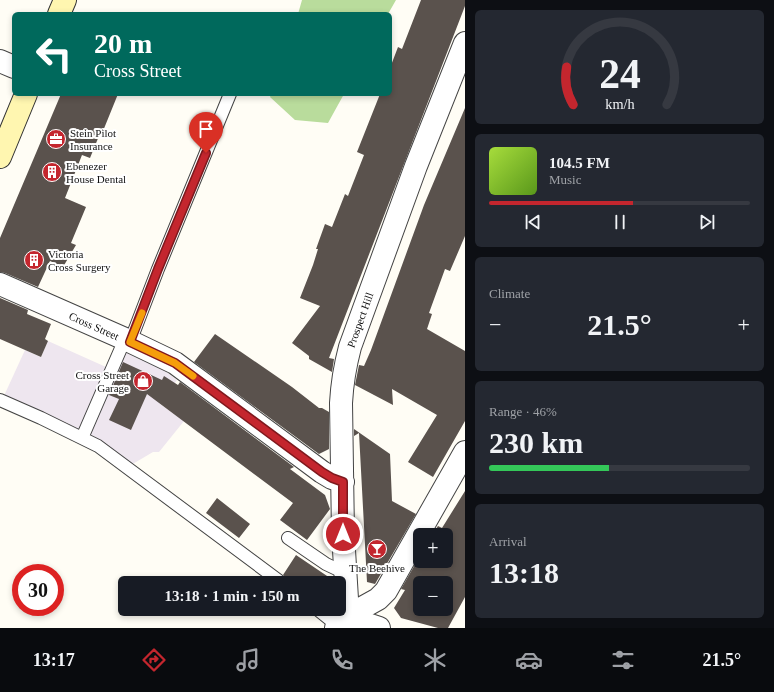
<!DOCTYPE html>
<html lang="en">
<head>
<meta charset="utf-8">
<style>
  body { margin:0; font-family:"Times New Roman",serif; background:#242831; color:#f1f3f6; height:100vh; display:flex; flex-direction:column; font-size:15px; white-space:nowrap }
  * { box-sizing:border-box; margin:0 }
  p { font-size:13px; color:#9ea1a6 }
  .icon { flex:none; width:22px; height:22px; fill:none; stroke:currentColor; stroke-width:2; stroke-linecap:round; stroke-linejoin:round }
  .map { position:relative; flex:1; overflow:hidden }
  .drawer { display:flex; flex-direction:column; gap:10px; padding:10px; background:#0d0f14; width:309px }
  .drawer>* { flex:none }
  .banner { position:absolute; left:12px; top:12px; width:380px; height:84px; border-radius:6px; box-shadow:0 2px 6px #0003; background:#00695c; color:#fff; overflow:hidden }
  .tools { position:absolute; left:413px; top:528px; display:grid; gap:8px }
  .tools a { display:grid; place-items:center; width:40px; height:40px; border-radius:6px; background:#171b24; box-shadow:0 2px 6px #0003; font-size:20px }
  .speed { position:absolute; left:12px; top:564px; display:flex; gap:8px; font-size:20px; font-weight:700; text-align:center }
  .speed>* { display:grid; place-content:center; width:52px; height:52px; border-radius:50%; background:#171b24; box-shadow:0 2px 6px #0003; line-height:1 }
  .speed .limit { border:6px solid #d22; background:#fff; color:#111 }
  .pin { position:absolute; display:grid; place-items:center; width:34px; height:34px; color:#fff; margin:-41px -17px; border-radius:50% 50% 50% 0; rotate:-45deg; box-shadow:0 0 4px #0007 }
  .pin .icon { rotate:45deg }
  .me { position:absolute; width:44px; margin:-22px; rotate:0deg; stroke-linejoin:round; filter:drop-shadow(0 0 3px #0008) }
  .turn { display:flex; align-items:center; gap:14px; height:84px; padding:0 16px; font-size:18px }
  .turn .icon { width:52px; height:52px; stroke-width:2.5 }
  .turn b { display:block; font-size:28px; line-height:34px }
  .big { font-size:30px; font-weight:700; line-height:1.1 }
  .drawer .card { flex:1; display:flex; flex-direction:column; justify-content:center; gap:6px; min-width:0; padding:0 14px; border-radius:6px; background:#242831 }
  .drawer .dial { align-items:center; gap:0 }
  .dial svg { height:104px; overflow:visible; fill:none; stroke:#363941; stroke-width:7; stroke-linecap:round; text-anchor:middle }
  .dial text { fill:#f1f3f6; stroke:none }
  .song { display:flex; align-items:center; gap:12px }
  .cover { width:48px; height:48px; border-radius:6px; background:linear-gradient(135deg,hsl(80 70% 55%),hsl(90 70% 35%)) }
  .played { height:4px; border-radius:2px; background:linear-gradient(90deg,#c4262e 55%,#363941 55%) }
  .keys { display:flex; justify-content:space-around; direction:ltr }
  .heat { display:flex; justify-content:space-between; align-items:center; font-size:22px; direction:ltr }
  .charge { height:6px; border-radius:3px; background:linear-gradient(90deg,#34c759 46%,#363941 0) }
  .trip { position:absolute; left:118px; top:576px; width:228px; height:40px; border-radius:6px; background:#171b24; box-shadow:0 2px 6px #0003; font-weight:700; line-height:40px; text-align:center }
  .menu { display:flex; height:64px; justify-content:space-around; align-items:center; background:#090b0e; color:#9ea1a6 }
  .menu .icon { width:28px; height:28px }
  .menu .active { color:#c4262e }
  .menu b { font-size:18px; color:#f1f3f6 }
  main { display:flex; flex:1; min-height:0 }
  .map>svg:first-child { display:block }
  .industrial { fill:#eee6ef }
  .forest { fill:#b9dc9c }
  .building { fill:#5a524d; fill-rule:evenodd }
  .lines { fill:none; stroke-linecap:round; stroke-linejoin:round }
  .lane-casing { stroke:#444; stroke-width:14 }
  .street-casing { stroke:#444; stroke-width:24 }
  .secondary-casing { stroke:#333; stroke-width:24 }
  .lane { stroke:#fff; stroke-width:12 }
  .street { stroke:#fff; stroke-width:22 }
  .secondary { stroke:#fff6b0; stroke-width:22 }
  .route-casing { stroke:#7f191e; stroke-width:10 }
  .route { stroke:#c4262e; stroke-width:7 }
  .slow { stroke:#f59e0b; stroke-width:7 }
  .labels { text-anchor:middle; stroke-width:4; stroke-linejoin:round; paint-order:stroke }
  .poi-label { font-size:11px; fill:#111; stroke:#fff; text-anchor:start }
  .street-label { font-size:11px; fill:#111; stroke:#fff }
</style>
</head>
<body>
<main>
<div class="map">
<svg width="465" height="628" viewBox="0 0 465 628">
  <rect width="100%" height="100%" fill="#fffdf5"/>
  <path class="industrial" d="M48,341L106,367L115,347L164,370L177,380L160,404L184,421L159,452H153L131,465L3,398L25,350L41,357Z"/>
  <path class="forest" d="M302,0H396L388,14H298Z
    M271,94H344L328,123L295,120L270,97Z"/>
  <path class="building" d="M421,0H465V6L329,358L334,359L332,372L309,359V356L292,343L320,306L300,298L313,265L318,249H316L325,224L332,227L345,194L348,196L364,155L357,152L380,94H390V68L398,47L402,49Z
    M61,94H118L103,131H101L90,158L82,155L65,198L86,207L71,243L76,245L63,267L50,261L38,287L5,273L0,272V238Z
    M465,108V236L450,271L445,269L429,313L432,314L427,329L465,351V421L433,477L408,462L437,415L392,389L393,405L355,385L359,365L364,366L371,350L424,205Z
    M0,298L28,310L27,314L51,324L45,339L48,341L41,357L0,339Z
    M215,334L292,387L319,408H322L329,412V449L319,454L194,362Z
    M123,362L162,380L164,376L178,385L180,382L294,467L290,469L325,495L330,509L307,540L280,520L293,503L147,394L131,430L109,420L119,399L109,395Z
    M354,429L390,454L392,501L416,514L375,584L367,582L359,433L354,436Z
    M465,491V597L448,628H438L401,618L394,608L405,590L401,589L420,556V561H446V535H432L438,526L442,528ZM420,583H446V609H420Z
    M217,498L250,524L239,538L206,513Z
    M296,555L333,580V583H289V580L283,575Z"/>
  <g class="lines">
    <defs>
      <path id="lane" d="M130,342L158,269L230,94
        M0,400L41,418L98,446L282,583
        M82,438L125,339
        M288,538L326,564L345,573
        M317,609L338,626"/>
      <path id="street" d="M0,61L14,67
        M0,284L125,339L175,363L322,472L332,478L343,482
        M351,614L347,599L343,534L341,403C342,384 345,366 350,347L416,166L465,43
        M351,614L367,624L379,628
        M336,628L351,614L378,599L386,591L465,452"/>
      <path id="secondary" d="M59,14L65,0
        M0,157L26,94"/>
    </defs>
    <use href="#lane" class="lane-casing"/>
    <use href="#street" class="street-casing"/>
    <use href="#secondary" class="secondary-casing"/>
    <use href="#lane" class="lane"/>
    <use href="#street" class="street"/>
    <use href="#secondary" class="secondary"/>
  </g>
  <g class="lines">
    <defs>
      <path id="route" d="M206,153L158,269L130,342L175,363L322,472L332,478L343,482V534"/>
    </defs>
    <use href="#route" class="route-casing"/>
    <use href="#route" class="route"/>
    <path class="slow" d="M142,313L130,342L175,363L193,376"/>
  </g>
  <defs>
    <symbol id="office-disc" viewBox="-11 -11 22 22"><circle r="9.5" fill="#c4262e" stroke="#fff"/><path d="M-6-3h4V-5.5h4V-3h4V5H-6ZM-1-4.5V-3h2v-1.5ZM-6 0V1H6V0Z" fill="#fff"/></symbol>
    <symbol id="building-disc" viewBox="-11 -11 22 22"><circle r="9.5" fill="#c4262e" stroke="#fff"/><path d="M-4-6H4V6H1V3H-1V6H-4ZM-2.5-4.3h1.7v1.8h-1.7ZM.8-4.3h1.7v1.8H.8ZM-2.5-1h1.7V.8h-1.7ZM.8-1h1.7V.8H.8Z" fill="#fff"/></symbol>
    <symbol id="shop-disc" viewBox="-11 -11 22 22"><circle r="9.5" fill="#c4262e" stroke="#fff"/><path d="M-5-2.5h2.3a2.7 3.5 0 0 1 5.4 0H5L5.5 6h-11ZM-1.5-2.5h3a1.5 2.3 0 0 0-3 0Z" fill="#fff"/></symbol>
    <symbol id="bar-disc" viewBox="-11 -11 22 22"><circle r="9.5" fill="#c4262e" stroke="#fff"/><path d="M-6-5H6L.8 .8V4.5H3.5V6h-7V4.5H-.8V.8Z" fill="#fff"/></symbol>
  </defs>
  <g fill-rule="evenodd">
    <use href="#office-disc" x="45" y="128" width="22" height="22"/>
    <use href="#building-disc" x="41" y="161" width="22" height="22"/>
    <use href="#building-disc" x="23" y="249" width="22" height="22"/>
    <use href="#shop-disc" x="132" y="370" width="22" height="22"/>
    <use href="#bar-disc" x="366" y="538" width="22" height="22"/>
  </g>
  <g class="labels">
    <g class="poi-label">
      <text x="70" y="137">Stein Pilot<tspan x="70" dy="13">Insurance</tspan></text>
      <text x="66" y="170">Ebenezer<tspan x="66" dy="13">House Dental</tspan></text>
      <text x="48" y="258">Victoria<tspan x="48" dy="13">Cross Surgery</tspan></text>
      <text x="129" y="379" text-anchor="end">Cross Street<tspan x="129" dy="13">Garage</tspan></text>
      <text x="377" y="572" text-anchor="middle">The Beehive</text>
    </g>
    <g class="street-label">
      <text transform="translate(360 320) rotate(-70)" y="4">Prospect Hill</text>
      <text transform="translate(94 326) rotate(24)" y="4">Cross Street</text>
    </g>
  </g>
</svg>
<div class="tools">
<a>+</a>
<a>−</a>
</div>
<div class="speed"><div class="limit">30</div></div>
<div class="pin" style="left:206px;top:153px;background:#d93025"><svg class="icon" aria-label="arrive" viewBox="0 0 24 24"><path d="M6 21V4h12l-3 4 3 4H6"/></svg></div>
<svg class="me" style="left:343px;top:534px" viewBox="-20 -20 40 40"><circle r="17" fill="#c4262e" stroke="#fff" stroke-width="3"/><path d="M0-11L8 9 0 5-8 9z" fill="#fff"/></svg>
<div class="trip">13:18 · 1 min · 150 m</div>
<div class="banner">
<div class="turn"><svg class="icon" aria-label="left" viewBox="0 0 24 24"><path d="M17 20v-9H6M10 6l-5 5 5 5"/></svg><div><b>20 m</b>Cross Street</div></div>
</div>
</div>
<section class="drawer">
<div class="card dial"><svg viewBox="0 0 100 80">
<path d="M14 69A42 42 0 1 1 86 69"/>
<path d="M14 69A42 42 0 0 1 9 40" stroke="#c4262e"/>
<text x="50" y="56" font-size="32" font-weight="700">24</text>
<text x="50" y="72" font-size="11">km/h</text>
</svg></div>
<div class="card">
<div class="song"><i class="cover"></i><div><b>104.5 FM</b><p>Music</p></div></div>
<div class="played"></div>
<div class="keys"><svg class="icon" aria-label="previous" viewBox="0 0 24 24"><path d="M18 5L8 12l10 7zM5 5v14"/></svg><svg class="icon" aria-label="pause" viewBox="0 0 24 24"><path d="M8 5v14M16 5v14"/></svg><svg class="icon" aria-label="next" viewBox="0 0 24 24"><path d="M6 5l10 7-10 7zM19 5v14"/></svg></div>
</div>
<div class="card"><p>Climate</p>
<div class="heat"><a>−</a><b class="big">21.5°</b><a>+</a></div>
</div>
<div class="card"><p>Range · 46%</p><b class="big">230 km</b><div class="charge"></div></div>
<div class="card"><p>Arrival</p><b class="big">13:18</b></div>
</section>
</main>
<nav class="menu">
<b>13:17</b>
<svg class="icon active" aria-label="directions" viewBox="0 0 24 24"><path d="M12 3l9 9-9 9-9-9zM9 14v-3h6M13 9l2 2-2 2"/></svg>
<svg class="icon" aria-label="music" viewBox="0 0 24 24"><path d="M9 18V5l10-2v13"/><circle cx="6" cy="18" r="3"/><circle cx="16" cy="16" r="3"/></svg>
<svg class="icon" aria-label="phone" viewBox="0 0 24 24"><path d="M5 4h4l2 5-3 2q2 4 5 5l2-3 5 2v4C11 20 4 13 5 4z"/></svg>
<svg class="icon" aria-label="climate" viewBox="0 0 24 24"><path d="M12 3v18M4 7l16 10M4 17L20 7"/></svg>
<svg class="icon" aria-label="car" viewBox="0 0 24 24"><path d="M5 17H2v-5l4-1 3-4h7l3 4 3 1v5h-3M9 17h6M6 11h13"/><circle cx="7" cy="17" r="2"/><circle cx="17" cy="17" r="2"/></svg>
<svg class="icon" aria-label="filters" viewBox="0 0 24 24"><path d="M4 7h16M4 17h16"/><circle cx="9" cy="7" r="2"/><circle cx="15" cy="17" r="2"/></svg>
<b>21.5°</b>
</nav>
</body>
</html>
